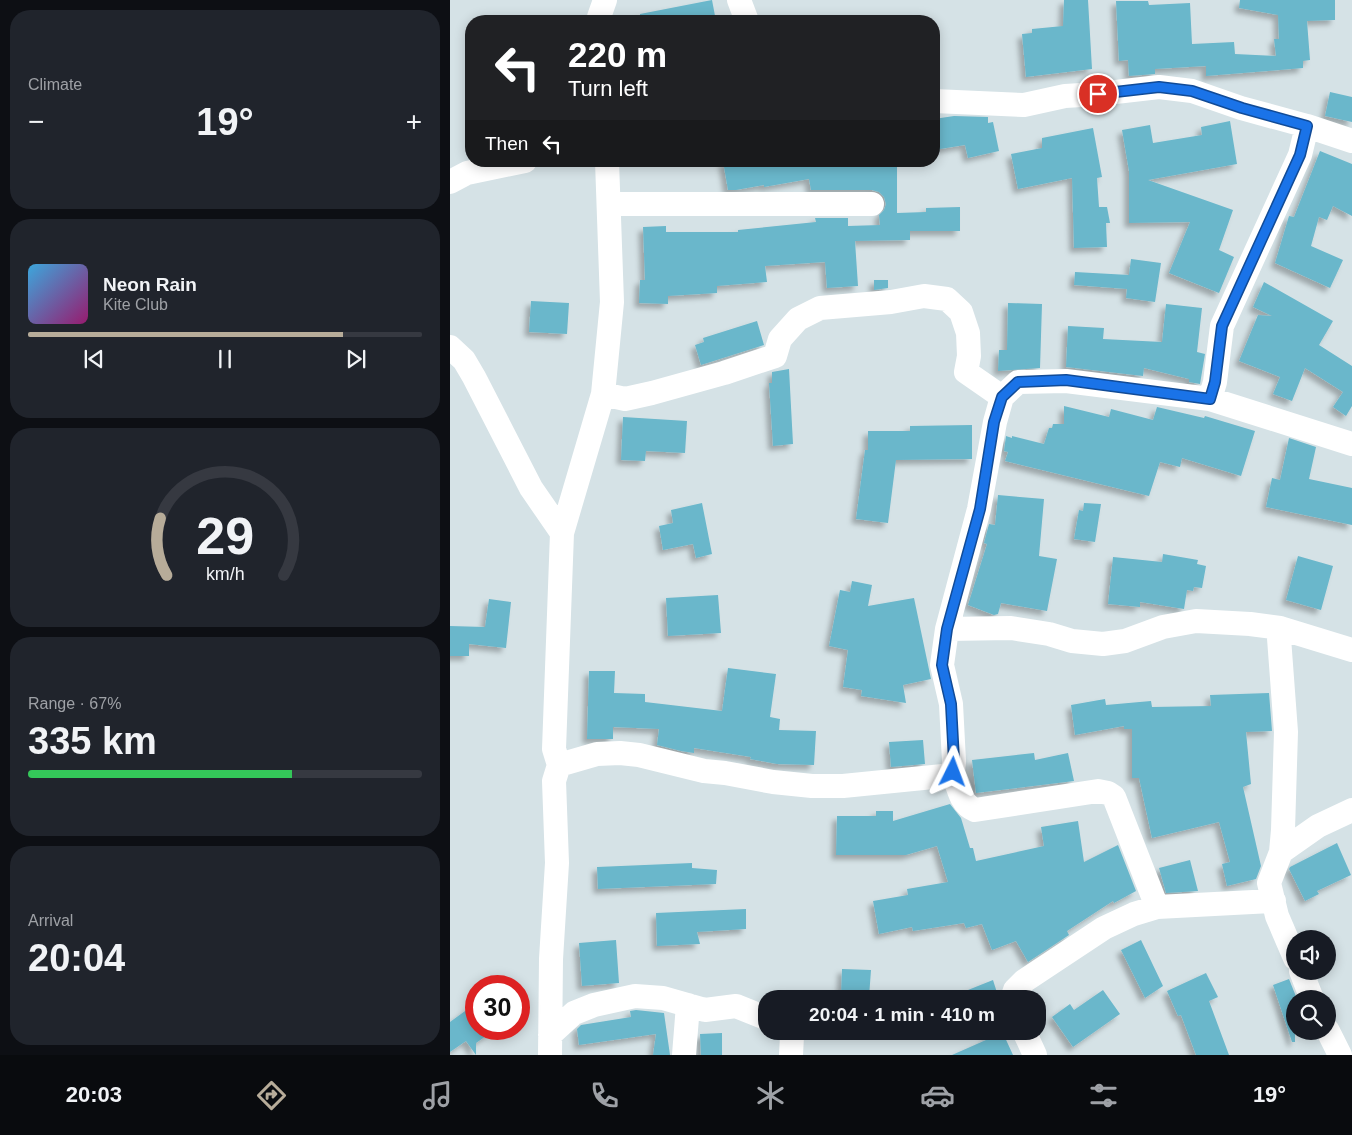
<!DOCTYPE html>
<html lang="en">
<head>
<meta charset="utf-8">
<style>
  body { margin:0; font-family:Arial,sans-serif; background:#20242c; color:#f1f3f6; height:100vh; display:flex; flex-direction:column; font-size:19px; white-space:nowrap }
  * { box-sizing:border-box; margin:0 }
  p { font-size:16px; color:#9ea1a6 }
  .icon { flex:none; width:28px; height:28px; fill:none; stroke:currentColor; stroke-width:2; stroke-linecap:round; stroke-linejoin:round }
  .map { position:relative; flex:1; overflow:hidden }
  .sheet { display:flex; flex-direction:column; gap:10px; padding:10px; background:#0d0f14; width:450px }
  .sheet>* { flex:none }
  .banner { position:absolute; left:15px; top:15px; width:475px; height:152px; border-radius:20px; box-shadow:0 2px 12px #0003; background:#202124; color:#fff; overflow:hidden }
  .tools { position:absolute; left:836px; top:930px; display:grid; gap:10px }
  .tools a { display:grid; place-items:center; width:50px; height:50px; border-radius:50%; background:#171b24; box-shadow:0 2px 12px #0003; font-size:25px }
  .speed { position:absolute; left:15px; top:975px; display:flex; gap:10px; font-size:25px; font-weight:700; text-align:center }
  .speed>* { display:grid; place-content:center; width:65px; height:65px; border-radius:50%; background:#171b24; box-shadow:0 2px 12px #0003; line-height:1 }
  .speed .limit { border:8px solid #d22; background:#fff; color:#111 }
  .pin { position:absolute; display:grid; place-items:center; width:42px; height:42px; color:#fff; margin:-21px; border:2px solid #fff; border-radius:50%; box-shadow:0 1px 5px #0007 }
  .me { position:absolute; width:55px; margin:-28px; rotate:3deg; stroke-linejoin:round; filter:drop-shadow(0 0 4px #0008) }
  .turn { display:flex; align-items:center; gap:18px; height:105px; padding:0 20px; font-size:22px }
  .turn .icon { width:65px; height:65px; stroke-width:2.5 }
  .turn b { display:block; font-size:35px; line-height:42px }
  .then { display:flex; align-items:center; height:48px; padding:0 20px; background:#0003; gap:10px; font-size:19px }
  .big { font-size:38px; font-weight:600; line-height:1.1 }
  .sheet .tile { flex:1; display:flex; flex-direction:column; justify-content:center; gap:8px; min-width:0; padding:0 18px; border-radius:20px; background:#20242c }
  .sheet .dial { align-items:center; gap:0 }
  .dial svg { height:130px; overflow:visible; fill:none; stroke:#363941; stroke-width:7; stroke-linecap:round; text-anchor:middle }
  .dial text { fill:#f1f3f6; stroke:none }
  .song { display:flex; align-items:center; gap:15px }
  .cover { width:60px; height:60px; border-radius:8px; background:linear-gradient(135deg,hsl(200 70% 55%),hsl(320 70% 35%)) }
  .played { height:5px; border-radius:2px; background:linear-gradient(90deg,#b7ac99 80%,#363941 80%) }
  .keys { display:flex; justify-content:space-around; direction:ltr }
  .heat { display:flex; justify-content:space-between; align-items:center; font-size:28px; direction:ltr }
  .charge { height:8px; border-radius:4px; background:linear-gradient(90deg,#34c759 67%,#363941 0) }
  .trip { position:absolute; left:308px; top:990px; width:288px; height:50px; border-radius:20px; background:#171b24; box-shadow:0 2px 12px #0003; font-weight:600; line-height:50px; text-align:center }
  .tab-bar { display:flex; height:80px; justify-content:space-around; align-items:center; background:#090b0e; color:#9ea1a6 }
  .tab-bar .icon { width:35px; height:35px }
  .tab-bar .active { color:#b7ac99 }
  .tab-bar b { font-size:22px; color:#f1f3f6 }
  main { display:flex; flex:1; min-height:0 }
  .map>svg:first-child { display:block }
  .building { fill:#6ab7cb; filter:url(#shadow) }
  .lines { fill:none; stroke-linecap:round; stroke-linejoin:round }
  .minor { stroke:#fff; stroke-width:24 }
  .route-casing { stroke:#114b97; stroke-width:12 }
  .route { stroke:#1a73e8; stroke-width:9 }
</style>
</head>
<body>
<main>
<section class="sheet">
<div class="tile"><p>Climate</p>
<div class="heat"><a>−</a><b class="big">19°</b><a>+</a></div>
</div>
<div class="tile">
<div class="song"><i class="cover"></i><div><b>Neon Rain</b><p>Kite Club</p></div></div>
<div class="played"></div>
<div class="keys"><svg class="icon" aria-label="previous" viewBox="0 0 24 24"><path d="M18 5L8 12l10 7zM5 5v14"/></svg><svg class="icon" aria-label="pause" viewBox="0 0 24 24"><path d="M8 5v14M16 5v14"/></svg><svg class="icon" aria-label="next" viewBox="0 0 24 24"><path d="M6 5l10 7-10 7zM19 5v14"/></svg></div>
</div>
<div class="tile dial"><svg viewBox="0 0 100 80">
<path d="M14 69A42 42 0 1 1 86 69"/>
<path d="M14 69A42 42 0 0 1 10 34" stroke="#b7ac99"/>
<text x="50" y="56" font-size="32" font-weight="700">29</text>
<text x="50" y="72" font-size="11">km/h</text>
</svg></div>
<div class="tile"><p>Range · 67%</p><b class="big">335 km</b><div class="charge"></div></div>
<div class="tile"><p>Arrival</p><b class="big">20:04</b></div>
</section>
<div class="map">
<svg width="902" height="1055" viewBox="0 0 902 1055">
  <defs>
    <filter id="shadow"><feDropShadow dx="-4.5" dy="4.5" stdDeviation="2.5" flood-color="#0004"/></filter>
  </defs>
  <rect width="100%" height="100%" fill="#d5e2e6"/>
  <path class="building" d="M262,0L266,21H190V14Z
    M614,0H638L642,69L576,77L572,34L582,33V29L613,26Z
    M790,0H885V20L857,21L860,60L853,61V68L756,76V66L705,69V74L679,76L678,60L669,61L666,1H698L699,5L740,3L742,44L784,42L785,54L826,56L824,39H829L828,15L789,8Z
    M880,92L902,97V122L875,116Z
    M504,116L538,117V123L543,122L549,151L518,158L515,145L484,150V119Z
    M780,121L787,164L698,180L783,210L769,250L784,257L769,293L719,273L740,222L679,223V171L672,130L700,125L703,143L752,135L751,127Z
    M643,128L652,177L647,178L649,207H657L660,223H656L657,247L624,248L622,178L568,189L561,154L592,148V138Z
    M870,151L902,164V216L883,206L877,220L869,217L861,246L893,260L880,288L825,263L839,216L844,217Z
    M273,161H447V213L476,212V208L510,207V231H460V240L405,241L408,286L377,288L375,262L315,266L317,282L267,286V293L218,296V304L189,303L190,280H195L193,227L216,226V232H288V230L366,222L365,218H398V226L430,225L429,215L434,210L436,204L434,197L429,192L422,190H361L359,179L314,187V185L286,190H278Z
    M681,259L711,263L705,302L676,298L677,289L624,285L625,272L679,275Z
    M424,280H438V288L424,290Z
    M814,282L883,321L869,345L902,366V406L896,416L883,407L893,392L855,368L842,401L823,394L830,377L789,361L808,315L822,316L803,307Z
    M81,301L119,303L117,334L79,332Z
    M558,303L592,304L590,368L548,371L549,350H557Z
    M716,304L752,308L747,352L755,354L750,384L739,382V379L694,368L693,376L616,367L618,326L654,328L653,339L712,342Z
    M307,321L314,345L251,365L245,345L254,342L253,338Z
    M339,369L343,444L323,446L319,383H322V372Z
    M614,406L659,417L661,409L703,420L707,407L754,418L755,416L805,431L791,476L732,458L730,467L710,462L699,496L555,461L558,452L554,451L556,436L562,438V436L594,444L599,428H602L603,424H614Z
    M173,417L237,421L235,453L196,451L195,461L171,460Z
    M522,425V459L446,460L438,523L406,519L415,450H418V431H460V426Z
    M839,438L866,447L859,479L902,488V525L816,507L822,478L830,480Z
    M548,495L594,499L589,556L607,559L597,611L551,603L548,614L544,615L518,605L537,544L534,543L539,524L545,525Z
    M252,503L262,554L246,558L243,544L213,550L209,526L223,523L221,510Z
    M634,503L651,504L645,542L624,539L629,510L633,511Z
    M713,554L748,560L747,564L756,566L752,588L744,587L743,591L737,590L734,609L690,602V607L658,604L663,557L712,562Z
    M848,556L883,566L871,610L836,600Z
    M402,581L422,585L418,606L464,598L481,679L453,685L456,703L411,696L412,690L393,687L398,650L379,646L390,590L400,592Z
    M268,595L271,633L218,636L216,598Z
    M39,599L61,602L56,648L19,644V656H0V626L35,627Z
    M278,668L326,674L320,717L330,719L329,730L366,731L364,765L327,764L300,759L301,757L244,748V753L231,751L207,745L209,729L163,727V739H137L139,671H165L164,693L195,694V702L272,711Z
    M819,693L822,731L796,732L801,784L793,787L811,866L806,879L777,886L772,864L780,862L769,822L702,838L689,778H682V729H674V726L625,735L621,705L655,699L656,705L701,701L702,707L761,706L760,695Z
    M473,740L475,764L441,767L439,742Z
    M584,753L585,760L618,753L624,781L526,793L522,760Z
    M500,804L511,818L520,848H523L526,861L594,846L591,827L628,821L634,862L668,845L686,891L664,903L663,901L617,931L619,935L578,962L566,941L542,950L532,924L516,928L514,923L463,931L462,927L429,934L423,901L458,895L457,889L498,882L487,846L456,855H386L387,816H426V811H443V821Z
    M887,843L901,875L867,891L869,894L855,901L839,869L840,867Z
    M740,860L748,891L716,893L709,868Z
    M242,863V868L267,870L266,884L148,889L147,867Z
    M296,909V929L247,932L250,944L207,946L206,913Z
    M166,940L169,983L132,986L129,943Z
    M691,940L713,986L695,998L671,950Z
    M392,969L421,970L419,997L391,995Z
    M756,973L768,997L759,1001L779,1055H746L731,1015L728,1016L717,991Z
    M839,979L847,999H845V1042H842L823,985Z
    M543,980L549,999H499L498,998Z
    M653,990L670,1014L623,1047L602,1017L620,1004L624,1010Z
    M26,1003V1029H46L26,1043V1055L16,1041L0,1052V1022Z
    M186,1010L214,1013L220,1055H203L206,1034L129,1045L127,1029L131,1025L181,1017L180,1011Z
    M547,1031H552L563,1055H502L536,1040L535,1037Z
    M272,1033V1055H251L250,1034Z"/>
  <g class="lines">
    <path class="minor" d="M289,0L297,21
      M149,21V17L155,0
      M484,101L574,105L615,96L648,94L709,87L742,91L791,108L857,126L902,141
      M0,182L17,173L75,161
      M159,204H422
      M0,347L14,360L24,377L81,488L112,533
      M153,394L175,399L202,393L274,373L325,356L330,339L348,319L370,308L441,302L474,296L497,299L511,312L518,333L519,356L516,372L552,397
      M760,399L765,382L772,326L850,155L857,126
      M497,629L561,628L599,634L622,641L653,644L675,641L713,627L746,621L800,624L830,628
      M109,765L147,754L170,753L189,755L254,771L275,773L323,782L362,786H393L493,776L503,772L504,761L501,704L492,665L497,629L529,509L545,422L552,397L568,382L616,381L760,399L902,444
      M503,772C508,786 510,804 525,810L648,791L658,793L664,797L707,907
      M831,852L868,826L902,810
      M845,958L827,916L819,883L831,852L833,830L836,732L829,638L830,628L902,650
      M851,971L862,999
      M562,999L565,990L574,981L654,928L684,914L707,907L824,901
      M338,1031L342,1036L341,1055
      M574,1031L585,1055
      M878,1031L890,1055
      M100,1035L124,1013L144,1005L185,996L213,998L255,1010L286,1006L316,1018
      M100,1055L101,959L107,863L104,781L109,765L104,749L112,533L153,394L162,302L157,161
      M234,1055L238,1005"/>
  </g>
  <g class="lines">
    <defs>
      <path id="route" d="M503,772L504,761L501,704L492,665L497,629L530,509L544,422L552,397L568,382L616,380L760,399L765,382L772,326L850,155L857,126L792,108L742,91L709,87L648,94"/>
    </defs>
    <use href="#route" class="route-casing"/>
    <use href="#route" class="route"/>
  </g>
</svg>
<div class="tools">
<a><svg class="icon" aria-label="sound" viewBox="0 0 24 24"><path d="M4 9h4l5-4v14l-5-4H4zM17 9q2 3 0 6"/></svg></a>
<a><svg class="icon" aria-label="search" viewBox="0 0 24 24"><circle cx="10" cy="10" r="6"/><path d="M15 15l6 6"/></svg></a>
</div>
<div class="speed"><div class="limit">30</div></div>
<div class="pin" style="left:648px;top:94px;background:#d93025"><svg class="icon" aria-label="arrive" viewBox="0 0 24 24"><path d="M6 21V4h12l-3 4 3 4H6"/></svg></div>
<svg class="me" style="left:503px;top:772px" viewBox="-20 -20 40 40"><path d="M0-17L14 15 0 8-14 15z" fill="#1a73e8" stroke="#fff" stroke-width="4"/></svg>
<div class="trip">20:04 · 1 min · 410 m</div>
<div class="banner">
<div class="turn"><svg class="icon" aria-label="left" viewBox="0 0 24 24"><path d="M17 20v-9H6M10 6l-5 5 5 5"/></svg><div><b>220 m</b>Turn left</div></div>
<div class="then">Then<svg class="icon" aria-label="left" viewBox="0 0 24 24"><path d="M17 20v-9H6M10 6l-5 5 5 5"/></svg></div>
</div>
</div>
</main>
<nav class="tab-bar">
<b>20:03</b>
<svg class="icon active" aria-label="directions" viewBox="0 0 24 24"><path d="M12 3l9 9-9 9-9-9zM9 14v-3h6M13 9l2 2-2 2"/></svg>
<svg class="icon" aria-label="music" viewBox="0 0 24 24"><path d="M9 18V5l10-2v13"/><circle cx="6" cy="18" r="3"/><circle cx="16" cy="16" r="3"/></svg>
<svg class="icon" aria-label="phone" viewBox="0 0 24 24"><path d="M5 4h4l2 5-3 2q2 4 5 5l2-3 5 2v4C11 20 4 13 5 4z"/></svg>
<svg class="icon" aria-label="climate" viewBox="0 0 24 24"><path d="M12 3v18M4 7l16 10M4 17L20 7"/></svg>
<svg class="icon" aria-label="car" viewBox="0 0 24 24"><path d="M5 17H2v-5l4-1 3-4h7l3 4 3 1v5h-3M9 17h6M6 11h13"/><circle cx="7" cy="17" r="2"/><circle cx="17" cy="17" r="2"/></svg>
<svg class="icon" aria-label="filters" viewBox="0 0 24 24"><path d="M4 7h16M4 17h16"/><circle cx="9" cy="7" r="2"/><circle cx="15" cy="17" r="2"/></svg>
<b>19°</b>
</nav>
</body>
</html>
